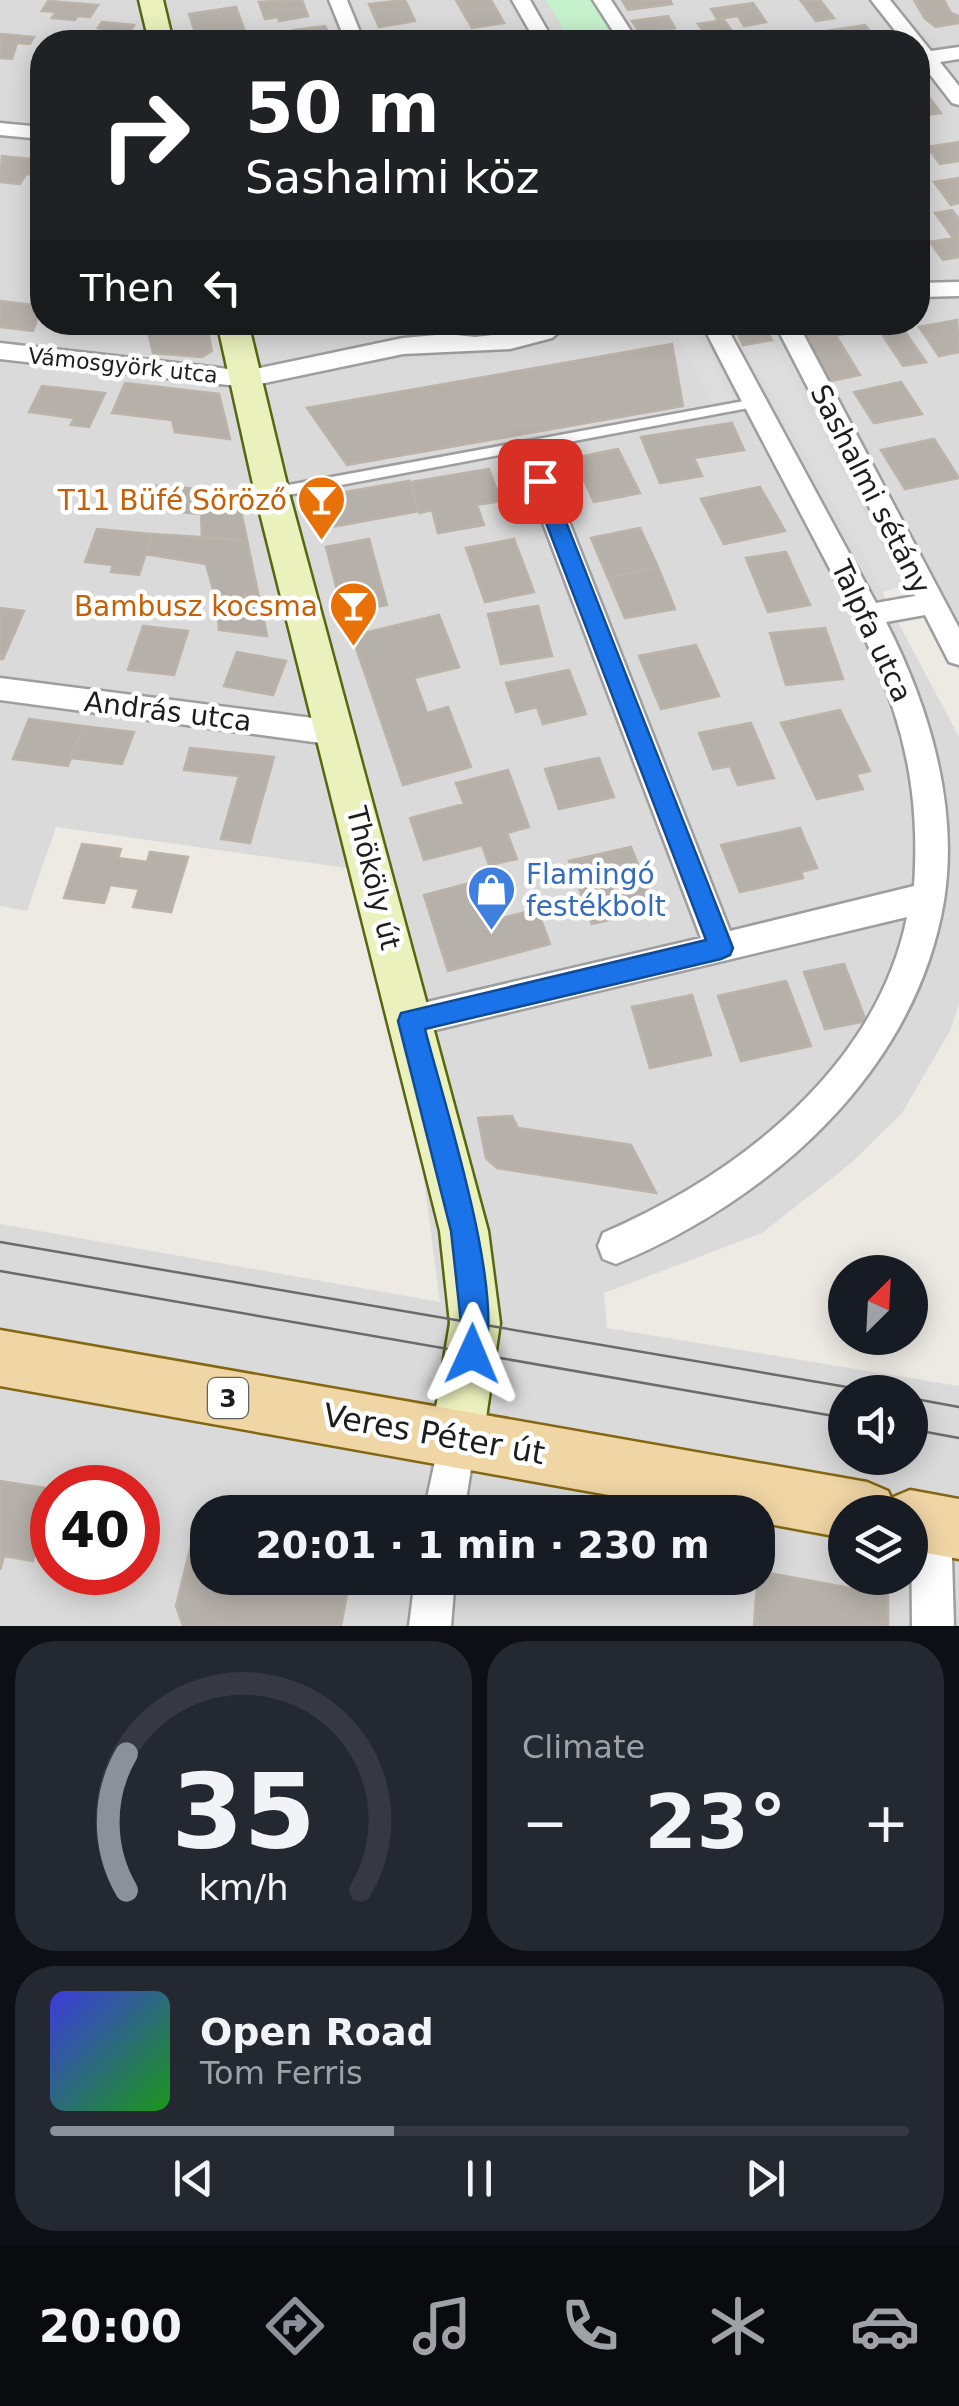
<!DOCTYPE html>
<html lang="en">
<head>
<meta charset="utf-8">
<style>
  body { margin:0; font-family:"DejaVu Sans",sans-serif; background:#242831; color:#f1f3f6; height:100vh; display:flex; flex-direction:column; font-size:38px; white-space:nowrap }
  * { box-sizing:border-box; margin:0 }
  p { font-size:32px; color:#9ea1a6 }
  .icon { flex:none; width:55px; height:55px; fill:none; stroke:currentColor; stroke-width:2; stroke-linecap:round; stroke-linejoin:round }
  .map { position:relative; height:1626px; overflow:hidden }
  .sheet { display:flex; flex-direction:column; gap:15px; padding:15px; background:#0d0f14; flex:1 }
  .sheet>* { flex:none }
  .top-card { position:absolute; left:30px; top:30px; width:900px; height:305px; border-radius:40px; box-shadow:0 5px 25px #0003; background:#202124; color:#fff; overflow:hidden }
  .needle { width:65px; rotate:24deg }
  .buttons { position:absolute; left:828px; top:1255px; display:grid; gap:20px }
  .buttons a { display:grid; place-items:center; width:100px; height:100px; border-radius:50%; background:#171b24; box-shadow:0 5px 25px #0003; font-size:50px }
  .speed { position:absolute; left:30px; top:1465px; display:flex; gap:20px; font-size:50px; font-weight:700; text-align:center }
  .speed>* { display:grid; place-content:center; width:130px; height:130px; border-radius:50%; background:#171b24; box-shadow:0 5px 25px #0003; line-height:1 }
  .speed .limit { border:15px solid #d22; background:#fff; color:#111 }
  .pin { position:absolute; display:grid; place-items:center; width:85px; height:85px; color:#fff; margin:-42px; border-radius:20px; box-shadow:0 5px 15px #0006 }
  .me { position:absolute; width:110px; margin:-55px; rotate:1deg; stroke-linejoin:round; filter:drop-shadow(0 0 8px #0008) }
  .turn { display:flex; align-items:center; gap:35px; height:210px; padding:0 50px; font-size:45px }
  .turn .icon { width:130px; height:130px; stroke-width:2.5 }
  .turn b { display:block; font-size:70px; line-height:85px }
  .then { display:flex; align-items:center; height:95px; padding:0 50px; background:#0003; gap:20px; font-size:38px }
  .big { font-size:75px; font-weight:700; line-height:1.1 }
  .sheet .widget { flex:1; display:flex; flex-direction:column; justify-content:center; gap:15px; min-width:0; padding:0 35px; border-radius:40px; background:#242831 }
  .sheet .dial { align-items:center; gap:0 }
  .dial svg { height:260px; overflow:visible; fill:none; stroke:#363941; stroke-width:7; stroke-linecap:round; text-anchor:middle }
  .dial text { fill:#f1f3f6; stroke:none }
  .song { display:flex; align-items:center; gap:30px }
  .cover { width:120px; height:120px; border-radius:15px; background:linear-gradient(135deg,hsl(240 70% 55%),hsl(120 70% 35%)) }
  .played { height:10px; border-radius:5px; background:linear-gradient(90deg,#8c9099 40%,#363941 40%) }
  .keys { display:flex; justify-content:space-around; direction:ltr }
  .heat { display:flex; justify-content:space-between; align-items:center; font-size:55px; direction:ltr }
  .sheet .tiles { flex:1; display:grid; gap:15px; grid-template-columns:1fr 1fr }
  .widget:last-child { grid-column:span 2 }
  .trip { position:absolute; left:190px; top:1495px; width:585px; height:100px; border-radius:40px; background:#171b24; box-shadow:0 5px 25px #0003; font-weight:700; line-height:100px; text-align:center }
  .tab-bar { display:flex; height:160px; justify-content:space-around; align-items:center; background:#090b0e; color:#9ea1a6 }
  .tab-bar .icon { width:70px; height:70px }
  .tab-bar .selected { color:#8c9099 }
  .tab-bar b { font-size:45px; color:#f1f3f6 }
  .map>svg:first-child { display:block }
  .residential { fill:#dbdada; fill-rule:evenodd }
  .park { fill:#c5f2cc }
  .parking { fill:#ddd }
  .building { fill:#b6b0aa; stroke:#bcb3a8; stroke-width:2.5 }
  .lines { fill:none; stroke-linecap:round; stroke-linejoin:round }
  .lane-casing { stroke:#9e9e9e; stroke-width:5 }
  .street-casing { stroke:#9e9e9e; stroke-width:5 }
  .secondary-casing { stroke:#566612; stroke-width:5 }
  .primary-casing { stroke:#846712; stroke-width:5 }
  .lane { fill:#fff; fill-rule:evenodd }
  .street { fill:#fff; fill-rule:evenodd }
  .secondary { fill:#ebf1bd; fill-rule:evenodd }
  .primary { fill:#f0d5a5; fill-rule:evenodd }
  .tram { stroke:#6b6b6b; stroke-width:2.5 }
  .route { fill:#1a73e8; stroke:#114b97; stroke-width:2.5 }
  .labels { text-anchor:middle; stroke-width:9; stroke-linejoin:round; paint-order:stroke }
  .far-street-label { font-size:22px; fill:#1d1d1d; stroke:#fff }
  .shield { fill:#fff; stroke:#616161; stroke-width:2.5 }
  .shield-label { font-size:25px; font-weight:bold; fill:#1d1d1d }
  .street-label { font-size:28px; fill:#1d1d1d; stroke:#fff }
  .food-label { font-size:28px; fill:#c56008; stroke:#fff; text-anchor:end }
  .shop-label { font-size:28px; fill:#366cbe; stroke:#fff; text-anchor:start }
  .near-street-label { font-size:32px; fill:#1d1d1d; stroke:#fff }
</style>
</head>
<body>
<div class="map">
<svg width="959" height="1626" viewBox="0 0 959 1626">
  <rect width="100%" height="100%" fill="#edeae4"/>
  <path class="residential" d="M0,0H959V671L904,586L882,592L959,737V1004L951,1029L902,1113L850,1164L762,1233L604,1293L607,1328L959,1386V1626H0V1224L440,1302L420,1150L354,869L56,827L27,911L0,906ZM42,42H918V322H42ZM845,1392H910V1458H845ZM52,1488H138V1572H52ZM208,1512H758V1578H208ZM845,1512H910V1578H845Z"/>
  <path class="park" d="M546,0H595L621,42H571Z"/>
  <path class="parking" d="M696,328L734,403L714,406L675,331Z
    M772,340L904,586L882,591L743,345Z"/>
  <path class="building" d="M302,0L308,16L279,21L278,17L265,19L259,2Z
    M405,0L415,21L379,27L369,4Z
    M456,0H491L504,23L472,28Z
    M622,0H670L672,4L628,10Z
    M820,0L834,18L816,21L801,1Z
    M914,0H944L951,13L959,16V23L936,27L925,19Z
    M48,1L98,5L90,17L77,16L75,20L52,18L56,12L42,11Z
    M753,3L766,22L744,26L738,16L717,19L711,9Z
    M236,7L247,37L213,42L211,36L197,38L189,14Z
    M668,16L675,28L640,33L632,21Z
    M724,20L734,34L708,38L698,24Z
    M102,22L134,25L126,40L99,38L104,29L98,28Z
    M865,25L873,35L852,39L855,42H836L827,31Z
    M325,26L329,35L296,40L293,30Z
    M661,30L669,42H645L640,33Z
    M805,33L813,42H776L772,38Z
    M1,34L34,37L30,44L17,43L12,59L0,58Z
    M918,82L941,113L919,116L921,119L918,120Z
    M959,142V161L940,164L927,147Z
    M2,156L41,160L33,175L26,174L20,184L0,182Z
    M959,178V203L951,205L934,182Z
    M952,210L959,219V257L943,260L930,242L953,238L935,213Z
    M0,301L42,306L33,331L0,327Z
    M957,320L959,352L939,356L919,327Z
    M149,322H206L212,351L202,357L153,353L147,328Z
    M280,322H362L364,330L283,333Z
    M762,322L772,340L743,345L734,326Z
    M794,322H837L844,334L806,341Z
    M899,323L926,362L903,366L877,327Z
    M836,336L860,375L830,381L806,341Z
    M672,344L683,406L347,465L307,408Z
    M901,382L922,414L874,423L854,392Z
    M125,383L219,394L230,439L175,432L172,420L112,413Z
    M42,386L105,393L89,427L71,425L74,418L29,412Z
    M732,423L744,450L694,458L702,476L660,483L641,437Z
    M934,439L959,478L905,489L881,450Z
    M618,449L640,493L594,502L574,458Z
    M489,469L501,501L477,505L484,525L438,533L432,510L420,513L411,482Z
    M409,481L419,511L331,527L322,496Z
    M146,485L237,492L247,540L202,538L201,514L137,508Z
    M760,487L785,531L724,544L701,499Z
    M640,528L658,567L608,578L591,538Z
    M97,529L152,534L139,575L111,572L113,565L85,562Z
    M152,534L247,540L258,593L216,600L206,564L145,554Z
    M369,539L387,605L343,613L326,547Z
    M514,539L534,592L485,602L466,548Z
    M786,552L810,605L768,612L746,558Z
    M658,567L675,609L625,618L608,578Z
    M258,593L267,636L219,630L216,600Z
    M538,606L552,656L501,664L488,614Z
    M0,608L24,611L3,659H0Z
    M439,615L459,667L414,678L427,713L448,707L471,767L403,785L352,636Z
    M143,626L188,631L174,675L128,670Z
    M825,628L843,679L786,685L770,633Z
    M696,645L719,696L661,709L639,656Z
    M237,652L286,661L273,695L224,686Z
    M569,670L586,714L543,724L537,707L516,712L506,683Z
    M840,710L870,771L856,774L863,789L817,799L781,723Z
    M29,719L83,726L68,766L13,759Z
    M751,723L774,778L738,785L730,766L713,769L699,733Z
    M83,726L134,732L122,764L71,758Z
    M190,748L274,757L250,843L221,839L239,776L184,770Z
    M599,758L614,797L559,809L545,769Z
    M508,770L529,827L507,833L517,859L489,865L482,845L424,860L410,818L464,804L456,783Z
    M800,828L817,868L801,872L803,878L740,892L721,845Z
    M82,844L121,849L118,858L147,862L150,852L188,857L171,912L133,907L139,889L110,885L104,903L64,898Z
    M631,847L655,909L592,924L569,861Z
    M481,880L495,920L537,909L550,944L448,971L424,895Z
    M844,964L866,1021L825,1029L804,972Z
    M786,981L811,1046L741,1061L718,996Z
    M692,995L711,1055L650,1068L632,1007Z
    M512,1116L518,1128L631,1145L656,1193L497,1168L486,1158L478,1118Z
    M0,1481L52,1489L33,1561L4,1556L0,1570Z
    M138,1503L149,1505L138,1551Z
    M193,1537L208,1540V1578H350L341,1626H183L176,1606Z
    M758,1571L888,1595V1626H754Z"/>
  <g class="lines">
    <defs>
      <path id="lane" d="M755,399L761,403L759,406L272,498L266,493L272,488Z"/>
      <path id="street" d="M329,0H347L364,42H346Z
        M512,0H530L554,42H536Z
        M593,0H611L638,42H620Z
        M871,0H890L931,51L959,47V59L940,62L959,86V105L952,103L922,64L918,65V42H904Z
        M0,123L42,127V139L0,135Z
        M959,282V296L918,297V283Z
        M543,322H563L566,326L552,338L510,349L403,354L246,387L0,359V343L246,371L403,338L447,334L475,337L510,333Z
        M701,322H724L876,603L915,596L774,322H797L959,628V665L949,662L925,615L886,622C929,706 959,806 944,901C915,1073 770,1200 616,1264L603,1259L598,1246L603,1233C737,1175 876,1069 907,917L410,1036L398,1032L394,1021L398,1010L410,1006L701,938L527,481L531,475H549L553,481L730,931L914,886C924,740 876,657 811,533C774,463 737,393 701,322Z
        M0,678L336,721L346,725L350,733L346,741L336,745L0,700Z
        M457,1419L471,1424L476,1438L464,1512H424L443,1424Z
        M931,1504L945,1510L951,1524L954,1626H912L911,1524L917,1510Z
        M415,1578H455L451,1626H409Z"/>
      <path id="secondary" d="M139,0H163L173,42H149Z
        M217,322H248L289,493L488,1231L500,1323L483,1438L475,1456L457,1464L439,1456L431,1438L450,1323L440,1231L255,493Z"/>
      <path id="primary" d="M0,1330L867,1482L888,1491L891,1498L910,1490L959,1499V1559L910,1550V1512H845V1538L758,1522V1512H704L0,1386Z"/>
    </defs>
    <use href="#lane" class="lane-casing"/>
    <use href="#street" class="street-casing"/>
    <use href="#secondary" class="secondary-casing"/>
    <use href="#primary" class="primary-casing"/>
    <use href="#lane" class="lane"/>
    <use href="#street" class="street"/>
    <use href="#secondary" class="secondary"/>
    <use href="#primary" class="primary"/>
    <path class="tram" d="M0,1242L876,1392
      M0,1271L845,1418
      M910,1398L959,1407
      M910,1429L959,1438"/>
  </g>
  <path class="route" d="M540,474L550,481L733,948L730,955L721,959L425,1029C443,1101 509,1300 482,1364L472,1368L462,1364L458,1354L461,1323L451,1231L398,1021L401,1013L706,940L530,481Z"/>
  <defs>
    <symbol id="bar-pin" viewBox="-11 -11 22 30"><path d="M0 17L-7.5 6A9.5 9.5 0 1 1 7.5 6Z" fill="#e8710a" stroke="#fff"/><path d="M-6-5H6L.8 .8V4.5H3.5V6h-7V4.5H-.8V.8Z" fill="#fff"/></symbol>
    <symbol id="shop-pin" viewBox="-11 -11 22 30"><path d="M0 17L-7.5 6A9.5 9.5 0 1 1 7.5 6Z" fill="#3f7fe0" stroke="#fff"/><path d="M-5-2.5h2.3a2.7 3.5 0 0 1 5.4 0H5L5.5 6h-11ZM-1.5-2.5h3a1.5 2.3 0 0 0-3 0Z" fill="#fff"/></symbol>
  </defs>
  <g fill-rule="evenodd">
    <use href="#bar-pin" x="294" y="472" width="55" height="75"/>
    <use href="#bar-pin" x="326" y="578" width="55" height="75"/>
    <use href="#shop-pin" x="464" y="862" width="55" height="75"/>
  </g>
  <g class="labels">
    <g class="far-street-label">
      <text transform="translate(123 365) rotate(6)" y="8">Vámosgyörk utca</text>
    </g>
    <rect class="shield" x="208" y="1378" width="40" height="40" rx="8"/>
    <g class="shield-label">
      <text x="228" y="1407">3</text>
    </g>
    <g class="street-label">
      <text transform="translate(871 489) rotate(63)" y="10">Sashalmi sétány</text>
      <text transform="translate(872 631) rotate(65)" y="10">Talpfa utca</text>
      <text transform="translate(168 711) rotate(7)" y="10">András utca</text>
      <text transform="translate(374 878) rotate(76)" y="10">Thököly út</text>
    </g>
    <g class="food-label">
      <text x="287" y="510">T11 Büfé Söröző</text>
      <text x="318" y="616">Bambusz kocsma</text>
    </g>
    <g class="shop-label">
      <text x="526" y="884">Flamingó<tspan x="526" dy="32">festékbolt</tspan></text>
    </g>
    <g class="near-street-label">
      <text transform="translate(434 1434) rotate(10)" y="11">Veres Péter út</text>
    </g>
  </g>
</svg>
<div class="buttons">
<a><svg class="needle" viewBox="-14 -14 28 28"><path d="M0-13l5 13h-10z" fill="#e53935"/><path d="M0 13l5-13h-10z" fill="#9ea1a6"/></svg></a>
<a><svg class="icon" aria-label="sound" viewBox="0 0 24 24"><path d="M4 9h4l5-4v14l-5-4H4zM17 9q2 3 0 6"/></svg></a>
<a><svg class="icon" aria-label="layers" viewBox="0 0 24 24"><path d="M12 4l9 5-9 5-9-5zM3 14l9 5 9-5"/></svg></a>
</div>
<div class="speed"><div class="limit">40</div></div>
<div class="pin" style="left:540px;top:481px;background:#d93025"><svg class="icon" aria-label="arrive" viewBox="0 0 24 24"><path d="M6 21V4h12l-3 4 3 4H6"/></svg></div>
<svg class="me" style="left:472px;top:1354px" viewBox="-20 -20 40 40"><path d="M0-17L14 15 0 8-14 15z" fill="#1a73e8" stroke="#fff" stroke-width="4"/></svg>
<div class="trip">20:01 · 1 min · 230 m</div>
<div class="top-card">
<div class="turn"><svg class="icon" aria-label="right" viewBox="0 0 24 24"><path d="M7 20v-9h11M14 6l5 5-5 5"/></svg><div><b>50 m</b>Sashalmi köz</div></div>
<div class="then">Then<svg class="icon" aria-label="left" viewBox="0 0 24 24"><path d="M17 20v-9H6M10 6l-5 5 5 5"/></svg></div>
</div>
</div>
<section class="sheet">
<div class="tiles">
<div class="widget dial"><svg viewBox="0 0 100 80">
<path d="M14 69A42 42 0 1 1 86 69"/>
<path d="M14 69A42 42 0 0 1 14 27" stroke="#8c9099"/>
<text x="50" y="56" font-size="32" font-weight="700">35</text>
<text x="50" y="72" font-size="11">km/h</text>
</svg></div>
<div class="widget"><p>Climate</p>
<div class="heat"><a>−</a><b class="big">23°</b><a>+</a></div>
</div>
<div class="widget">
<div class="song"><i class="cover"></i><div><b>Open Road</b><p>Tom Ferris</p></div></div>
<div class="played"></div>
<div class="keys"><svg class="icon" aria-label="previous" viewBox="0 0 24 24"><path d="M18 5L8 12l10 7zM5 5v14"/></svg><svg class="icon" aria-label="pause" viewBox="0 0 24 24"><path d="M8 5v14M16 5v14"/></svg><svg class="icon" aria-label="next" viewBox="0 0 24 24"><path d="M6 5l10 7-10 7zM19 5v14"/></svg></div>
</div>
</div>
</section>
<nav class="tab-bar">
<b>20:00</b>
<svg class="icon selected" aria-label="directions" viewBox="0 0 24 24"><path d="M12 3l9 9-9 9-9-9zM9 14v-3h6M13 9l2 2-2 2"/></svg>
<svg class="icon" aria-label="music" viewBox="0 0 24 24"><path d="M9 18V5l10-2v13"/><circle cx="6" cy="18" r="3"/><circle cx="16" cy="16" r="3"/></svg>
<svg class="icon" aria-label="phone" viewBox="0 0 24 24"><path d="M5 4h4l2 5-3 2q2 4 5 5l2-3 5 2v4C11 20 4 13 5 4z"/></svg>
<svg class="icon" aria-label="climate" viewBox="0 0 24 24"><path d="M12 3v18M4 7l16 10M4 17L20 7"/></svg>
<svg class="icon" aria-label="car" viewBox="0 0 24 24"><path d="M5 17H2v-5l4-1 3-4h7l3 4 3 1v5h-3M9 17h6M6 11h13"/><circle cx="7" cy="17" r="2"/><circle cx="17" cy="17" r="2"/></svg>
</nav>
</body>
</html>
